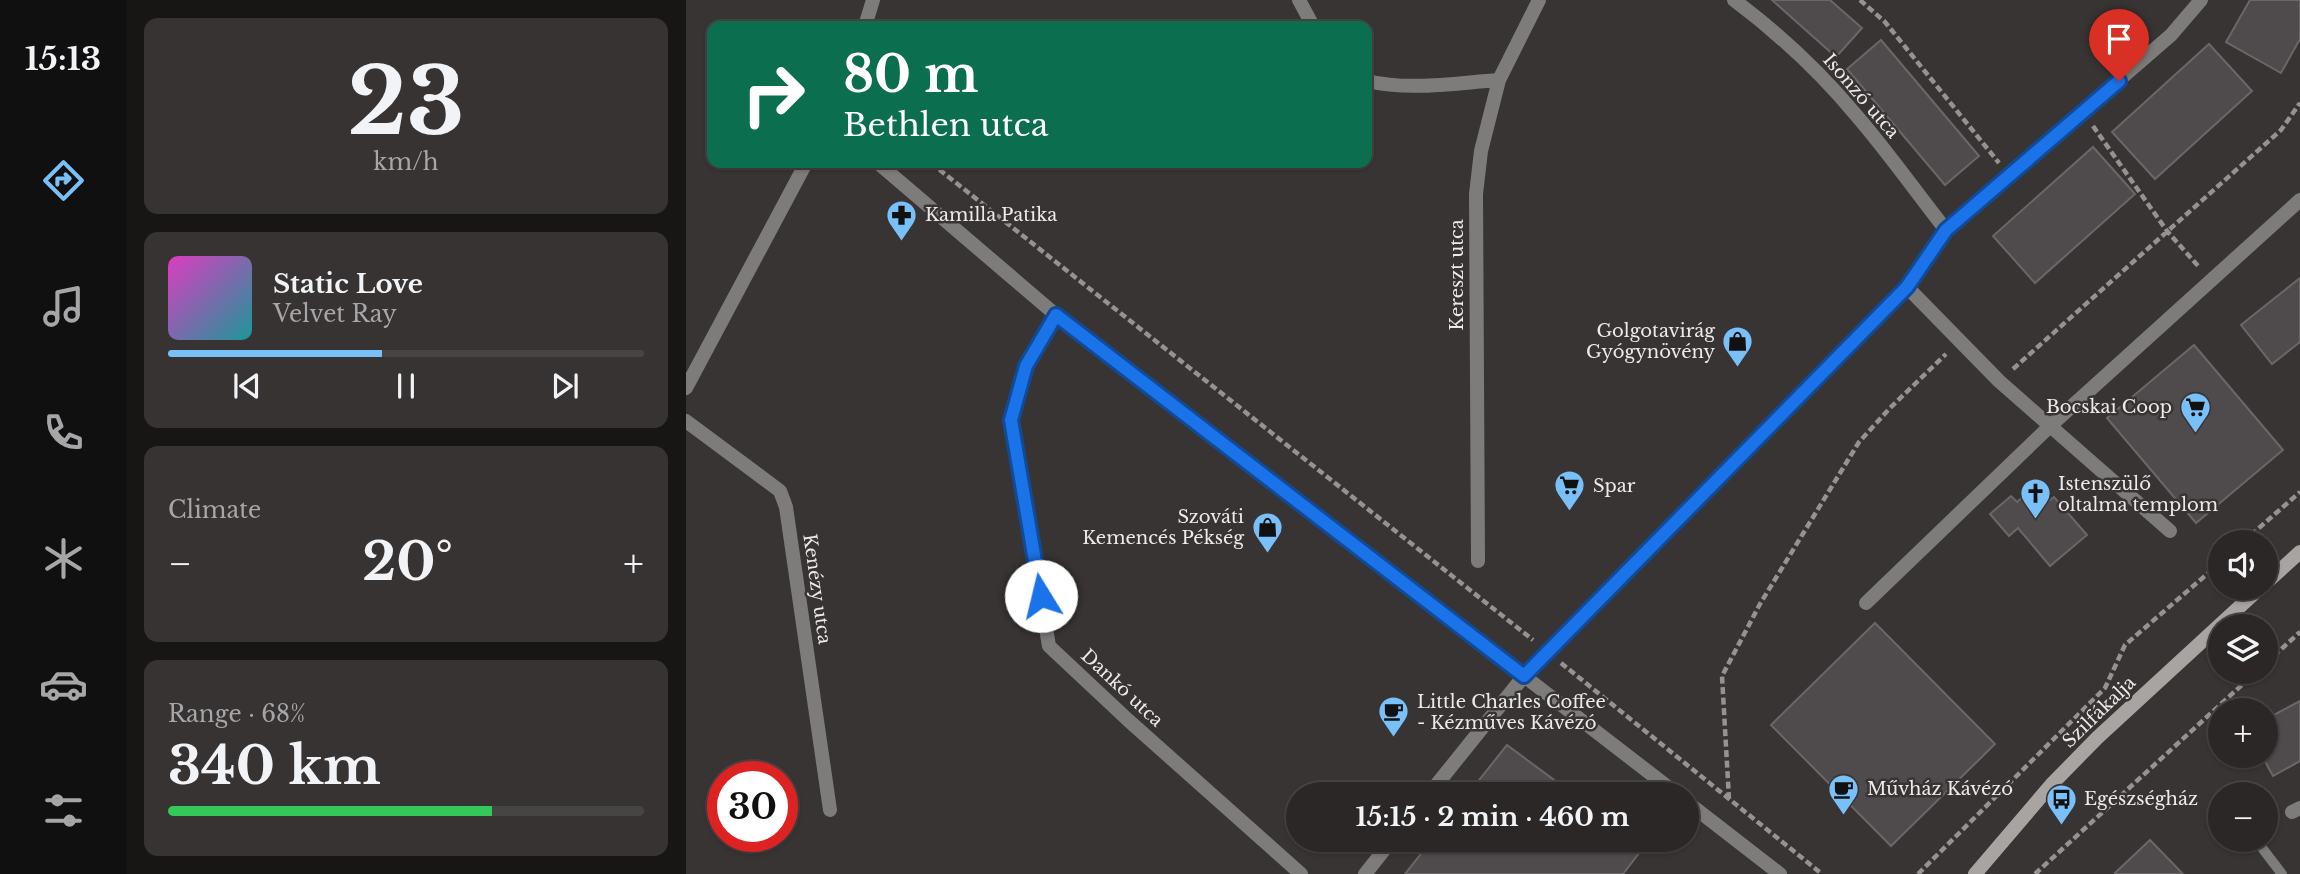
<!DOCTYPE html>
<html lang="en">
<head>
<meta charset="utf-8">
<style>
  body { margin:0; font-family:"Libre Baskerville",serif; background:#373333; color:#f1f3f6; height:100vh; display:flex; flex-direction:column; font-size:26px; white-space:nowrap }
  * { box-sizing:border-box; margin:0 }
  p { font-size:23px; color:#a6a5a7 }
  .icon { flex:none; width:38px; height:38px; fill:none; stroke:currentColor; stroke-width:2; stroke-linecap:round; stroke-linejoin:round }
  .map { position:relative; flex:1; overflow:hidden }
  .details { display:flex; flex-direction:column; gap:18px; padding:18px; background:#181515; width:560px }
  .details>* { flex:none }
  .hud { position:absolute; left:21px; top:21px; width:665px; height:147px; border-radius:14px; box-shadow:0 2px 5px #0004,0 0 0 2px #474444; background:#0b6e4f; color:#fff; overflow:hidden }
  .tools { position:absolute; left:1522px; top:530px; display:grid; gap:14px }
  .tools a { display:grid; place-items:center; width:70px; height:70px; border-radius:50%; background:#2b2727; box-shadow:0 2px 5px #0004,0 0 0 2px #474444; font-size:35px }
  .speed { position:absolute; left:21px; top:761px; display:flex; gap:14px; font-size:35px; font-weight:700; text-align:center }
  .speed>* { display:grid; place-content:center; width:91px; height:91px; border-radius:50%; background:#2b2727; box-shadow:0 2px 5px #0004,0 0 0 2px #474444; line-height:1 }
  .speed .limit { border:10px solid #d22; background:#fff; color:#111 }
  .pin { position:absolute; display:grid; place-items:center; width:60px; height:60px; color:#fff; margin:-72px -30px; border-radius:50% 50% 50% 0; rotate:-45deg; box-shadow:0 0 7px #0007 }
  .pin .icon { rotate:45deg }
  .me { position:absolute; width:77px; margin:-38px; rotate:351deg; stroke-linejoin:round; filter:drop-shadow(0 0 5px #0008) }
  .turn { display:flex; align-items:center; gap:24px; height:147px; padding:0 21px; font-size:32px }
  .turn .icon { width:91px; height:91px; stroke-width:2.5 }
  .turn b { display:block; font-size:49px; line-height:60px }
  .big { font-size:52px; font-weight:800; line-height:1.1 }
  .details .widget { flex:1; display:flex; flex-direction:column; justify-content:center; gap:10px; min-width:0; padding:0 24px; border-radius:14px; background:#373333 }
  .details .dial { align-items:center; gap:0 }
  .dial b { font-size:91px; line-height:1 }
  .song { display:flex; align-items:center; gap:21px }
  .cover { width:84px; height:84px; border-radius:10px; background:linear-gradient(135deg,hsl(310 70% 55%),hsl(180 70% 35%)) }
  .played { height:7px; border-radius:4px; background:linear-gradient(90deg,#79bff8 45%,#474444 45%) }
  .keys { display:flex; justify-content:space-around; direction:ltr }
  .heat { display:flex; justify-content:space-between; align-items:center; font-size:38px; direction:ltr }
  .charge { height:10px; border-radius:5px; background:linear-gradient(90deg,#34c759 68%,#474444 0) }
  .trip { position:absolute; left:600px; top:782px; width:413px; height:70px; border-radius:35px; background:#2b2727; box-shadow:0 2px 5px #0004,0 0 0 2px #474444; font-weight:800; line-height:70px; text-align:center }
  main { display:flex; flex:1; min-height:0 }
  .tab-bar { display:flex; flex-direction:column; width:126px; justify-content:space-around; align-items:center; background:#111010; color:#a6a5a7 }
  .tab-bar .icon { width:49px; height:49px }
  .tab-bar .selected { color:#79bff8 }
  .tab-bar b { font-size:32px; color:#f1f3f6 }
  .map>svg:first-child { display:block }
  .building { fill:#4f4a4c; stroke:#6b6668; stroke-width:2 }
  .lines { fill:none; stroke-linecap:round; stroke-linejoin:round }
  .path { stroke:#969292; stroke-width:4.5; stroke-dasharray:7 3.5; stroke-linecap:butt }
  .lane { stroke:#7e7c7b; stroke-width:10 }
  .street { stroke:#7e7c7b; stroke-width:14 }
  .secondary { stroke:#a7a4a2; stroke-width:14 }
  .route-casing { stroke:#114b97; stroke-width:18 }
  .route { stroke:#1a73e8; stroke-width:12 }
  .labels { text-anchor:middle; stroke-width:5; stroke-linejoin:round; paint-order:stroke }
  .street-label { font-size:18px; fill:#ece9e9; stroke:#393434 }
  .poi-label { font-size:18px; fill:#ece9e9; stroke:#393434; text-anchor:start }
</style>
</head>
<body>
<main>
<nav class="tab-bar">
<b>15:13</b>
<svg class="icon selected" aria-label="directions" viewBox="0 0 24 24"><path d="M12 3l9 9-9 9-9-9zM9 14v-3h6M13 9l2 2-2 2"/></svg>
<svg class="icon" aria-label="music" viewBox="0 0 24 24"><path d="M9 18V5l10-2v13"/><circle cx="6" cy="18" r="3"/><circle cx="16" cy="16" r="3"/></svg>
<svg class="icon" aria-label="phone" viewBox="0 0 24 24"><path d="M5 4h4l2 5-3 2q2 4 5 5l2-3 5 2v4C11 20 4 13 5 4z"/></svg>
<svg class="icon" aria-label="climate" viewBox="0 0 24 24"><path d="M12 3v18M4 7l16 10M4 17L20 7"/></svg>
<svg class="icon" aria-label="car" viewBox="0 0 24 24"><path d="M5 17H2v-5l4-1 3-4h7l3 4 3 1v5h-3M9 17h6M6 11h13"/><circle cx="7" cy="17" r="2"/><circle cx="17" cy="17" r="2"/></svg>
<svg class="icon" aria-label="filters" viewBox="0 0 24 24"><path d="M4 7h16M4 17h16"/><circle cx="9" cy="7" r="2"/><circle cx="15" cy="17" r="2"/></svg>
</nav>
<section class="details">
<div class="widget dial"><b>23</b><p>km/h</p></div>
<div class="widget">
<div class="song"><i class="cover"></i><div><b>Static Love</b><p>Velvet Ray</p></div></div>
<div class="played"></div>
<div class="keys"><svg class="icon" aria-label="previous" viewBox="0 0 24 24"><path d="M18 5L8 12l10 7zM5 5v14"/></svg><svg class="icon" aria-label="pause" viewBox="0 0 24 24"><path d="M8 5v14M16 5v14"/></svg><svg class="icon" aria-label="next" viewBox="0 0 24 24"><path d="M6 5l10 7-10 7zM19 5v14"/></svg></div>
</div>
<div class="widget"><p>Climate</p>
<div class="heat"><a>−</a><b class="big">20°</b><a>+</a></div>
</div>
<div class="widget"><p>Range · 68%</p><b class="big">340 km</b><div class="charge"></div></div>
</section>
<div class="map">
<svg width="1614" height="874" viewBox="0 0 1614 874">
  <rect width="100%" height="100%" fill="#393434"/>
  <path class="building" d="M1086,0H1144L1176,28L1150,57Z
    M1564,0H1614V39L1595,73L1540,42Z
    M1195,40L1293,156L1259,185L1161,69Z
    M1523,44L1566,91L1469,179L1426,132Z
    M1407,147L1449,194L1349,283L1307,236Z
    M1614,278V342L1586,364L1555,325Z
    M1508,345L1597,450L1510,523L1421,418Z
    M1347,488L1360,503L1368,497L1401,535L1364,566L1332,528L1323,536L1304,514L1325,496L1331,502Z
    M1189,623L1309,744L1205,846L1085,725Z
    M1614,701V761L1587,776L1576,756H1580V719Z
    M821,745L887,794H782Z
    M746,840H947L957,848L937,874H719Z
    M1464,840L1497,874H1430L1429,873Z"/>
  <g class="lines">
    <path class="path" d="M1174,0L1199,22L1313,163
      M1407,126L1481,231L1513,267
      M245,163L847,640
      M1327,369L1595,130L1614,103
      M1557,542L1614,492
      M875,663L1136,874
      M1580,663L1614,632
      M1043,799L1036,676L1074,604L1173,442L1204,408L1260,354
      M1232,874L1419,688L1439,645L1535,562
      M1349,874L1570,672"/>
    <path class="lane" d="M1570,840L1596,874"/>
    <path class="street" d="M613,0L627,26
      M1048,0C1092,33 1135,73 1170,115C1202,152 1230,192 1260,230
      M179,26L187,0
      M681,81C724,91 769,83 813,80
      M192,163L370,315L991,794
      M1221,287L1313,381L1484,531
      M370,315L340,366L325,420L363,646L442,720L615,874
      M0,388L120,163
      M0,421L94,491L100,507L144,810
      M792,561L790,194L795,151L813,80L853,0
      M1180,603L1363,427L1614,200
      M743,794L838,676L1221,287L1260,230L1485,35L1515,0
      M1001,802L1094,874
      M1606,812L1614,808
      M679,874L706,840"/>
    <path class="secondary" d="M1580,583L1614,552
      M1289,874L1365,785L1411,738L1574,588"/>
  </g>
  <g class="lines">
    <defs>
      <path id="route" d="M355,596L325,420L340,366L370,315L838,676L1221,287L1260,230L1433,81"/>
    </defs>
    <use href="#route" class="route-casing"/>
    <use href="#route" class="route"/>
  </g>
  <defs>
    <symbol id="pharmacy-pin" viewBox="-11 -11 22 30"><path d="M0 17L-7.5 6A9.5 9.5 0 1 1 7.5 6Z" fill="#79bff8" stroke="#393434"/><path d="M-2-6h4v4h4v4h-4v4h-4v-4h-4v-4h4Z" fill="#111"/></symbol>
    <symbol id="shop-pin" viewBox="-11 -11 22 30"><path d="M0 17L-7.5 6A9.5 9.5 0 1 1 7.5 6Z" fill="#79bff8" stroke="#393434"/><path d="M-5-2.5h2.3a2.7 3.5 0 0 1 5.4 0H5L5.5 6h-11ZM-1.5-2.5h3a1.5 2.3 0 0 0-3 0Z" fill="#111"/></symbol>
    <symbol id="supermarket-pin" viewBox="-11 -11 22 30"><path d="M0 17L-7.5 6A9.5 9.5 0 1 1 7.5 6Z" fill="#79bff8" stroke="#393434"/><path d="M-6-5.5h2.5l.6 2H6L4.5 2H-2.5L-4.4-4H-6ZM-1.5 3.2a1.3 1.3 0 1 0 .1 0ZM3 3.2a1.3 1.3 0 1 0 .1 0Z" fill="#111"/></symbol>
    <symbol id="church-pin" viewBox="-11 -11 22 30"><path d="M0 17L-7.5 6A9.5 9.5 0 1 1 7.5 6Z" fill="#79bff8" stroke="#393434"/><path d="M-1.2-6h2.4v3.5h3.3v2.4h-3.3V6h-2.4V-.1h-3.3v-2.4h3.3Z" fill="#111"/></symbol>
    <symbol id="cafe-pin" viewBox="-11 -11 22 30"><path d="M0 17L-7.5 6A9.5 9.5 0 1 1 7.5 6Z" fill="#79bff8" stroke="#393434"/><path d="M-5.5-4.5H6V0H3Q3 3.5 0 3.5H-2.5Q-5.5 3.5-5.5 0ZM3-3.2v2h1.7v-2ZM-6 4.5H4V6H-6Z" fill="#111"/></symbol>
    <symbol id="bus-pin" viewBox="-11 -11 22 30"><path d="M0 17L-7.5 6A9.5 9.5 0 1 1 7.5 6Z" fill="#79bff8" stroke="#393434"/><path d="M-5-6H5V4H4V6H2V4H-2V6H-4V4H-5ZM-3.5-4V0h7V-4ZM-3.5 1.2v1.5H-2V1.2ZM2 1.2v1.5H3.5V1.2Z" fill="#111"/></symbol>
  </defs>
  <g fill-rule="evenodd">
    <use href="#pharmacy-pin" x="198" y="198" width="35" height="47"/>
    <use href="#shop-pin" x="1034" y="324" width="35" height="47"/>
    <use href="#supermarket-pin" x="1492" y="390" width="35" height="47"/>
    <use href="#supermarket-pin" x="866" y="468" width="35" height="47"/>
    <use href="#church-pin" x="1332" y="476" width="35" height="47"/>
    <use href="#shop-pin" x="564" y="510" width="35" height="47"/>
    <use href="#cafe-pin" x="690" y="694" width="35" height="47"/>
    <use href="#cafe-pin" x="1140" y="772" width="35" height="47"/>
    <use href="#bus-pin" x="1358" y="782" width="35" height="47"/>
  </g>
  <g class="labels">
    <g class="street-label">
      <text transform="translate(1175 96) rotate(49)" y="6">Isonzó utca</text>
      <text transform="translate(771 275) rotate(-90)" y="6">Kereszt utca</text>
      <text transform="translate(131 589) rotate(82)" y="6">Kenézy utca</text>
      <text transform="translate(436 688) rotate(43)" y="6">Dankó utca</text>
      <text transform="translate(1413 712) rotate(-44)" y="6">Szilfákalja</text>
    </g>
    <g class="poi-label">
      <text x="239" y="221">Kamilla Patika</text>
      <text x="1029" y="337" text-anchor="end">Golgotavirág<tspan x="1029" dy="21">Gyógynövény</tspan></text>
      <text x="1486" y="413" text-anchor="end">Bocskai Coop</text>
      <text x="1372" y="490">Istenszülő<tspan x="1372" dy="21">oltalma templom</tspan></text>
      <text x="907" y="492">Spar</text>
      <text x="558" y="523" text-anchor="end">Szováti<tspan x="558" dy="21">Kemencés Pékség</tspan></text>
      <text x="731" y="708">Little Charles Coffee<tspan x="731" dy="21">- Kézműves Kávézó</tspan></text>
      <text x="1181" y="795">Művház Kávézó</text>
      <text x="1398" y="805">Egészségház</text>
    </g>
  </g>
</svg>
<div class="tools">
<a><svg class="icon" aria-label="sound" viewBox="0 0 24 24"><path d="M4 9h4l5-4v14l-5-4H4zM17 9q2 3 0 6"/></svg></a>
<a><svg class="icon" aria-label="layers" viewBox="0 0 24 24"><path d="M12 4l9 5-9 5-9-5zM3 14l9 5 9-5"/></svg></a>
<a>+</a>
<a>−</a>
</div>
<div class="speed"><div class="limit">30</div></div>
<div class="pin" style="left:1433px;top:81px;background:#d93025"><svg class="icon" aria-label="arrive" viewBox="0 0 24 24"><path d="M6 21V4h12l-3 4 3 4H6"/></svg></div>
<svg class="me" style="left:355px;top:596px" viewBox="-20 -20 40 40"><circle r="19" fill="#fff"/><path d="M0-13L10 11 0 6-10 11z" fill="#1a73e8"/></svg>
<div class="trip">15:15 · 2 min · 460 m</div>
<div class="hud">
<div class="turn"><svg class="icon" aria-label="right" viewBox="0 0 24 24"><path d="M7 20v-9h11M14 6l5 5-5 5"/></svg><div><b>80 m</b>Bethlen utca</div></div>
</div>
</div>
</main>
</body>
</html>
